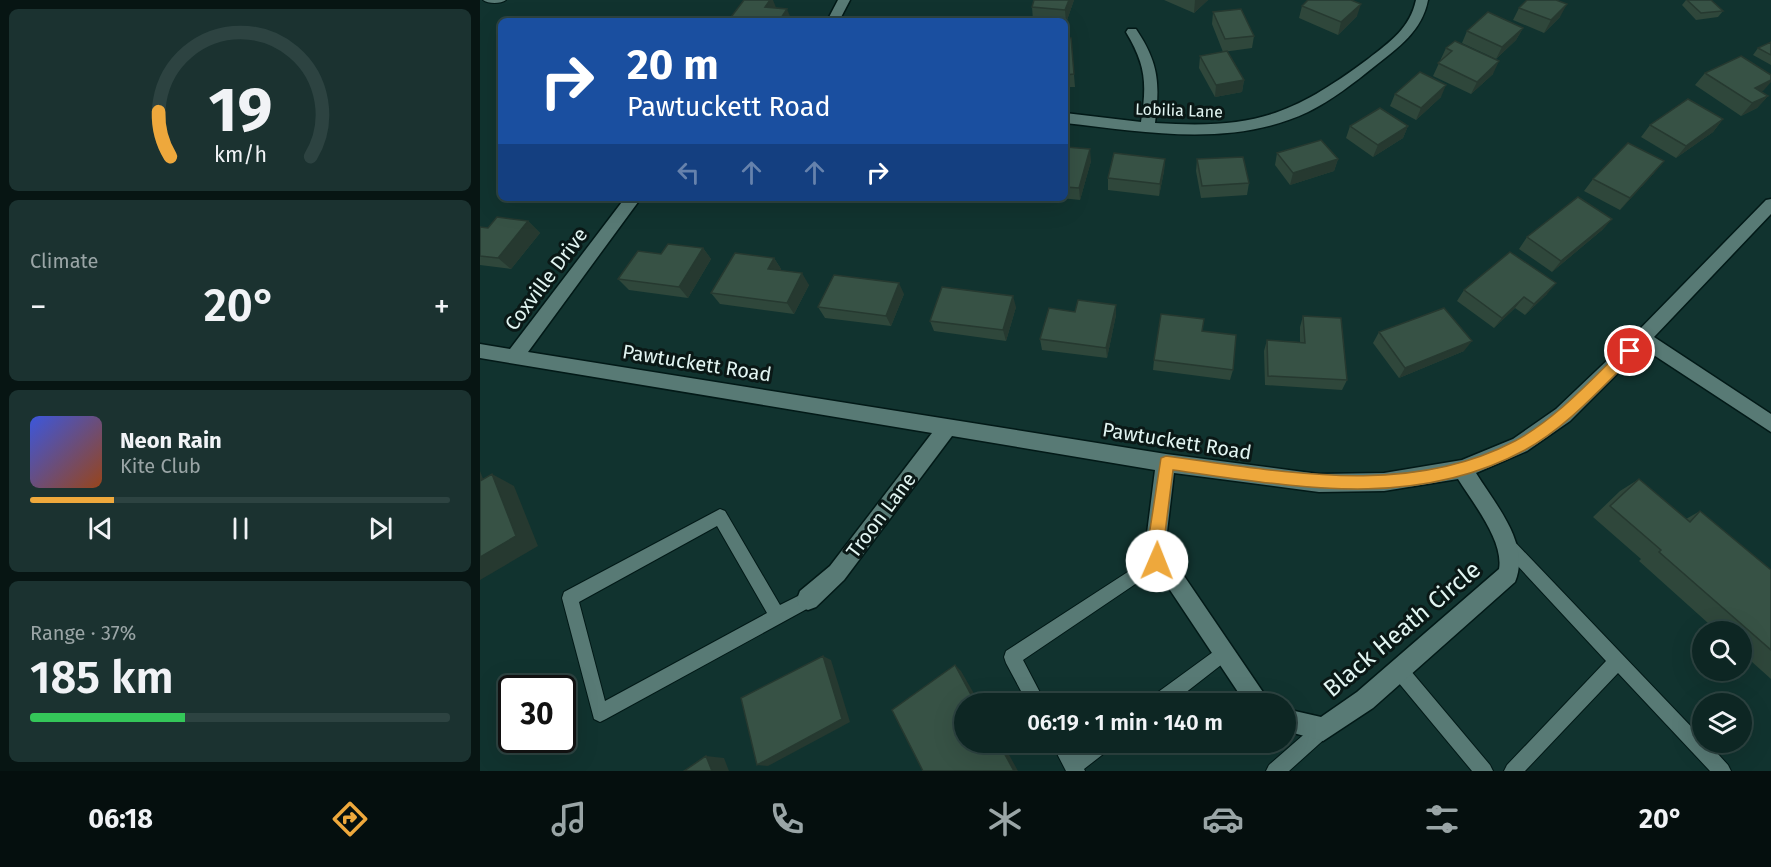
<!DOCTYPE html>
<html lang="en">
<head>
<meta charset="utf-8">
<style>
  body { margin:0; font-family:"Fira Sans",sans-serif; background:#1b3230; color:#f1f3f6; height:100vh; display:flex; flex-direction:column; font-size:22px; white-space:nowrap }
  * { box-sizing:border-box; margin:0 }
  p { font-size:20px; color:#9aa5a6 }
  .icon { flex:none; width:33px; height:33px; fill:none; stroke:currentColor; stroke-width:2; stroke-linecap:round; stroke-linejoin:round }
  .map { position:relative; flex:1; overflow:hidden }
  .side { display:flex; flex-direction:column; gap:9px; padding:9px; background:#071513; width:480px }
  .side>* { flex:none }
  .banner { position:absolute; left:18px; top:18px; width:570px; height:183px; border-radius:9px; box-shadow:0 6px 24px #0002,0 0 0 2px #2d4341; background:#1a4fa0; color:#fff; overflow:hidden }
  .controls { position:absolute; left:1212px; top:621px; display:grid; gap:12px }
  .controls a { display:grid; place-items:center; width:60px; height:60px; border-radius:50%; background:#0d2623; box-shadow:0 6px 24px #0002,0 0 0 2px #2d4341; font-size:30px }
  .speed { position:absolute; left:18px; top:675px; display:flex; gap:12px; font-size:30px; font-weight:700; text-align:center }
  .speed>* { display:grid; place-content:center; width:78px; height:78px; border-radius:50%; background:#0d2623; box-shadow:0 6px 24px #0002,0 0 0 2px #2d4341; line-height:1 }
  .speed .limit { border:3px solid #111; border-radius:9px; background:#fff; color:#111 }
  .pin { position:absolute; display:grid; place-items:center; width:51px; height:51px; color:#fff; margin:-26px; border:3px solid #fff; border-radius:50%; box-shadow:0 2px 6px #0007 }
  .me { position:absolute; width:66px; margin:-33px; rotate:1deg; stroke-linejoin:round; filter:drop-shadow(0 0 4px #0008) }
  .turn { display:flex; align-items:center; gap:21px; height:126px; padding:0 30px; font-size:27px }
  .turn .icon { width:78px; height:78px; stroke-width:2.5 }
  .turn b { display:block; font-size:42px; line-height:51px }
  .lanes { display:flex; align-items:center; height:57px; padding:0 30px; background:#0003; justify-content:center; gap:30px; direction:ltr }
  .lanes .off { opacity:.35 }
  .big { font-size:45px; font-weight:600; line-height:1.1 }
  .side .tile { flex:1; display:flex; flex-direction:column; justify-content:center; gap:9px; min-width:0; padding:0 21px; border-radius:9px; background:#1b3230 }
  .side .dial { align-items:center; gap:0 }
  .dial svg { height:156px; overflow:visible; fill:none; stroke:#2d4341; stroke-width:7; stroke-linecap:round; text-anchor:middle }
  .dial text { fill:#f1f3f6; stroke:none }
  .song { display:flex; align-items:center; gap:18px }
  .cover { width:72px; height:72px; border-radius:9px; background:linear-gradient(135deg,hsl(230 70% 55%),hsl(20 70% 35%)) }
  .played { height:6px; border-radius:3px; background:linear-gradient(90deg,#eea83c 20%,#2d4341 20%) }
  .keys { display:flex; justify-content:space-around; direction:ltr }
  .heat { display:flex; justify-content:space-between; align-items:center; font-size:33px; direction:ltr }
  .charge { height:9px; border-radius:4px; background:linear-gradient(90deg,#34c759 37%,#2d4341 0) }
  .trip { position:absolute; left:474px; top:693px; width:342px; height:60px; border-radius:30px; background:#0d2623; box-shadow:0 6px 24px #0002,0 0 0 2px #2d4341; font-weight:600; line-height:60px; text-align:center }
  .menu { display:flex; height:96px; justify-content:space-around; align-items:center; background:#050f0e; color:#9aa5a6 }
  .menu .icon { width:42px; height:42px }
  .menu .selected { color:#eea83c }
  .menu b { font-size:27px; color:#f1f3f6 }
  main { display:flex; flex:1; min-height:0 }
  .map>svg:first-child { display:block }
  .lines { fill:none; stroke-linecap:round; stroke-linejoin:round }
  .service-casing { stroke:#021917; stroke-width:2 }
  .minor-casing { stroke:#021917; stroke-width:3 }
  .service { fill:#587a75; fill-rule:evenodd }
  .minor { fill:#587a75; fill-rule:evenodd }
  .wall { fill:#2f473b }
  .shaded-wall { fill:#263930 }
  .building { fill:#375245; stroke:#263930; stroke-width:1.5 }
  .route { fill:#eea83c; stroke:#9b6d27; stroke-width:1.5 }
  .labels { text-anchor:middle; stroke-width:6; stroke-linejoin:round; paint-order:stroke }
  .far-street-label { font-size:16px; fill:#e2f5f2; stroke:#0a1816 }
  .street-label { font-size:20px; fill:#e2f5f2; stroke:#0a1816 }
  .near-street-label { font-size:24px; fill:#e2f5f2; stroke:#0a1816 }
</style>
</head>
<body>
<main>
<section class="side">
<div class="tile dial"><svg viewBox="0 0 100 80">
<path d="M14 69A42 42 0 1 1 86 69"/>
<path d="M14 69A42 42 0 0 1 8 46" stroke="#eea83c"/>
<text x="50" y="56" font-size="32" font-weight="700">19</text>
<text x="50" y="72" font-size="11">km/h</text>
</svg></div>
<div class="tile"><p>Climate</p>
<div class="heat"><a>−</a><b class="big">20°</b><a>+</a></div>
</div>
<div class="tile">
<div class="song"><i class="cover"></i><div><b>Neon Rain</b><p>Kite Club</p></div></div>
<div class="played"></div>
<div class="keys"><svg class="icon" aria-label="previous" viewBox="0 0 24 24"><path d="M18 5L8 12l10 7zM5 5v14"/></svg><svg class="icon" aria-label="pause" viewBox="0 0 24 24"><path d="M8 5v14M16 5v14"/></svg><svg class="icon" aria-label="next" viewBox="0 0 24 24"><path d="M6 5l10 7-10 7zM19 5v14"/></svg></div>
</div>
<div class="tile"><p>Range · 37%</p><b class="big">185 km</b><div class="charge"></div></div>
</section>
<div class="map">
<svg width="1291" height="771" viewBox="0 0 1291 771">
  <rect width="100%" height="100%" fill="#11332f"/>
  <g class="lines">
    <defs>
      <path id="service" d="M3,0H26C21,4 8,4 3,0Z
        M240,509L245,511L300,605L328,591L334,593L336,599L334,605L126,719L120,722L114,719L82,598L84,592ZM237,526L287,613L125,701L99,602Z
        M1027,537L1032,539L1222,738V742H1227L1248,765L1251,771H1230L1138,673L1045,771H1024L1027,765L1126,661L1022,549L1019,544L1022,539Z
        M677,553L682,556L685,561L682,566L543,660L566,704H548L526,663L524,657L526,651Z
        M744,644L750,646L752,652L750,658L691,704H668L670,698Z
        M919,662L925,664L1010,765L1013,771H992L913,676L911,670L913,664Z
        M843,720L849,723L852,729L849,735L809,771H786L789,765L837,723Z
        M571,742H590L596,753L610,742H634L631,748L604,769L605,771H586Z"/>
      <path id="minor" d="M358,0H370L359,21H347Z
        M936,0H948C942,31 919,47 895,66C874,83 852,100 828,112C752,148 665,132 585,123V113L661,122C667,84 666,65 646,32L648,29H656C679,63 680,84 675,123C772,129 810,117 888,59C910,42 930,28 936,0Z
        M145,198H161L48,352L686,454L839,474L904,473L982,460L1033,439L1076,409L1156,333L1286,200L1291,199V214L1174,337L1291,414V432L1163,348L1090,421L1047,451L996,473C1015,504 1051,544 1035,582L893,708L843,741L806,731V709L841,717L877,692L1019,569C1024,541 993,503 978,479L904,491L839,492L694,473L685,549L686,556L700,570L791,704H766L686,584L670,568L665,549L675,470L472,436L364,580L336,607L328,610L320,607L317,599L320,591L350,566L452,433L0,358V344L30,349Z"/>
    </defs>
    <use href="#service" class="service-casing"/>
    <use href="#minor" class="minor-casing"/>
    <use href="#service" class="service"/>
    <use href="#minor" class="minor"/>
  </g>
  <path class="wall" d="M594,0L586,23L585,22V21H569L553,20L552,7Z
    M684,0H728L714,13Z
    M1206,0H1231L1243,11L1238,17L1216,20L1202,5Z
    M822,6L877,16L858,35L819,18Z
    M1039,8L1080,17L1064,33L1033,20Z
    M733,12L774,36L772,48L743,52L732,24Z
    M1043,28L1036,40L1016,59L982,43L987,31Z
    M585,38H591L595,87H585Z
    M1291,42V65L1273,55L1278,48Z
    M966,48L1013,74L991,94L953,76Z
    M720,56L764,80L762,92L735,97L719,68Z
    M1225,73L1284,90L1281,91L1288,96L1277,108L1261,116L1215,85Z
    M915,94L961,97L936,120L910,106Z
    M1243,119L1233,132L1196,158L1161,137L1170,125Z
    M870,126H928L923,138L893,157L866,138Z
    M585,150L611,161L600,200L581,198H585Z
    M797,153L858,159L854,171L810,185L795,165Z
    M685,159L684,171L679,196L628,190V178Z
    M717,159L769,183L767,195L721,198L716,171Z
    M1174,173L1140,210L1104,191L1113,179Z
    M1132,219L1122,230L1072,272L1039,249L1047,237Z
    M48,221L60,233L31,269L0,265V227L8,228Z
    M223,248L231,259L208,298L149,290L138,279L181,254Z
    M294,258L301,269L300,271L329,285L314,314L240,304L231,293Z
    M984,290L1067,294L1045,315L1035,308L1014,328L977,301Z
    M424,294L411,326L345,318L338,307Z
    M636,305V315L627,358L562,350L560,339L595,312Z
    M536,307L526,341L454,331L450,321Z
    M823,316L867,380L862,390L785,385L784,351L787,340L820,342V327Z
    M722,331L753,370L750,380L673,370L674,360Z
    M899,332L984,351L919,378L893,343Z
    M1159,479L1206,519L1220,511L1291,570V679L1262,653V632H1238L1159,561L1161,559L1113,517L1140,491Z"/>
  <path class="shaded-wall" d="M290,0H293L297,10L285,7Z
    M589,0H594L586,23L585,10Z
    M715,0H728L714,13Z
    M881,4L877,16L858,35L861,22Z
    M1087,4L1080,17L1064,33L1071,20Z
    M307,9L312,21H299Z
    M1043,28L1036,40L1016,59L1022,47Z
    M1019,61L1013,74L991,94L997,82Z
    M764,80L762,92L735,97L736,85Z
    M1291,80V82L1284,90L1264,100L1275,88Z
    M966,85L961,97L936,120L941,108Z
    M1288,96L1277,108L1261,116L1272,103Z
    M1243,119L1233,132L1196,158L1206,146Z
    M928,126L923,138L893,157L898,145Z
    M610,149L611,161L600,200L599,188Z
    M685,159L684,171L679,196L680,184Z
    M858,159L854,171L810,185L813,173Z
    M1184,161L1174,173L1140,210L1150,198Z
    M1132,219L1122,230L1072,272L1081,261Z
    M48,221L60,233L31,269L18,258Z
    M223,248L231,259L208,298L199,287Z
    M294,258L301,269L295,280L288,269Z
    M322,273L329,285L314,314L307,303Z
    M419,283L424,294L411,326L406,316Z
    M1076,283L1067,294L1045,315L1054,304Z
    M533,296L536,307L526,341L523,330Z
    M1044,297L1035,308L1014,328L1022,318Z
    M636,305V315L627,358L626,348Z
    M992,341L984,351L919,378L925,368Z
    M0,471L11,499L0,494Z
    M12,474L34,486L58,546L0,580V557Z
    M343,656L351,660L370,722L288,766L277,765Z
    M475,665L481,671L500,704H496Z
    M518,742H522L538,771H534Z
    M226,756L244,758L249,771H232Z"/>
  <path class="building" d="M264,0H290L285,7L307,9L299,21H248Z
    M554,0H589L585,10L552,7Z
    M828,0H871L881,4L861,22L822,6Z
    M1047,0H1076L1087,4L1071,20L1039,8Z
    M1207,0H1231L1243,11L1221,13Z
    M761,9L774,36L745,39L733,12Z
    M1008,12L1043,28L1022,47L987,31Z
    M585,38H591L594,74L585,75Z
    M975,41L1019,61L997,82L958,63L972,51L966,48Z
    M1291,42V55L1278,48Z
    M747,51L764,80L736,85L720,56Z
    M1261,56L1291,75V80L1275,88L1288,96L1272,103L1225,73Z
    M940,72L966,85L941,108L915,94Z
    M1208,99L1243,119L1206,146L1170,125Z
    M900,108L928,126L898,145L870,126Z
    M841,140L858,159L813,173L797,153Z
    M1148,143L1184,161L1150,198L1113,179Z
    M586,147L610,149L599,188L585,187V150Z
    M634,153L685,159L680,184L628,178Z
    M763,157L769,183L722,186L717,159Z
    M1098,197L1132,219L1081,261L1047,237Z
    M17,217L48,221L18,258L0,256V227L8,228Z
    M188,244L223,248L199,287L138,279L158,251L181,254Z
    M1030,252L1076,283L1054,304L1044,297L1022,318L984,290Z
    M255,253L294,258L288,269L322,273L307,303L231,293Z
    M354,275L419,283L406,316L338,307Z
    M462,287L533,296L523,330L450,321Z
    M598,300L636,305L626,348L560,339L569,308L595,312Z
    M964,308L992,341L925,368L899,332Z
    M681,314L724,319L722,331L756,335L753,370L674,360Z
    M823,316L861,318L867,380L788,376L787,340L825,343Z
    M12,474L36,536L0,557V481Z
    M1159,479L1210,522L1220,511L1291,570V650L1179,552L1181,550L1130,506Z
    M343,656L362,719L277,765L261,698Z
    M475,665L496,704H484V742H518L534,771H443L412,710Z
    M226,756L232,771H204Z"/>
  <path class="route" d="M1150,345L1157,351L1155,355C1121,388 1087,427 1045,450C933,511 812,486 693,470L683,549L685,561L682,566L677,569L671,566L667,549L681,458L686,456C801,471 927,498 1035,441C1077,418 1111,380 1145,347Z"/>
  <g class="labels">
    <g class="far-street-label">
      <text transform="translate(699 110) rotate(2)" y="6">Lobilia Lane</text>
    </g>
    <g class="street-label">
      <text transform="translate(66 279) rotate(-53)" y="7">Coxville Drive</text>
      <text transform="translate(217 363) rotate(9)" y="7">Pawtuckett Road</text>
      <text transform="translate(697 441) rotate(9)" y="7">Pawtuckett Road</text>
      <text transform="translate(401 515) rotate(-53)" y="7">Troon Lane</text>
    </g>
    <g class="near-street-label">
      <text transform="translate(922 629) rotate(-40)" y="8">Black Heath Circle</text>
    </g>
  </g>
</svg>
<div class="controls">
<a><svg class="icon" aria-label="search" viewBox="0 0 24 24"><circle cx="10" cy="10" r="6"/><path d="M15 15l6 6"/></svg></a>
<a><svg class="icon" aria-label="layers" viewBox="0 0 24 24"><path d="M12 4l9 5-9 5-9-5zM3 14l9 5 9-5"/></svg></a>
</div>
<div class="speed"><div class="limit">30</div></div>
<div class="pin" style="left:1150px;top:351px;background:#d93025"><svg class="icon" aria-label="arrive" viewBox="0 0 24 24"><path d="M6 21V4h12l-3 4 3 4H6"/></svg></div>
<svg class="me" style="left:677px;top:561px" viewBox="-20 -20 40 40"><circle r="19" fill="#fff"/><path d="M0-13L10 11 0 6-10 11z" fill="#eea83c"/></svg>
<div class="trip">06:19 · 1 min · 140 m</div>
<div class="banner">
<div class="turn"><svg class="icon" aria-label="right" viewBox="0 0 24 24"><path d="M7 20v-9h11M14 6l5 5-5 5"/></svg><div><b>20 m</b>Pawtuckett Road</div></div>
<div class="lanes"><svg class="icon off" aria-label="left" viewBox="0 0 24 24"><path d="M17 20v-9H6M10 6l-5 5 5 5"/></svg><svg class="icon off" aria-label="ahead" viewBox="0 0 24 24"><path d="M12 20V5M6 11l6-6 6 6"/></svg><svg class="icon off" aria-label="ahead" viewBox="0 0 24 24"><path d="M12 20V5M6 11l6-6 6 6"/></svg><svg class="icon" aria-label="right" viewBox="0 0 24 24"><path d="M7 20v-9h11M14 6l5 5-5 5"/></svg></div>
</div>
</div>
</main>
<nav class="menu">
<b>06:18</b>
<svg class="icon selected" aria-label="directions" viewBox="0 0 24 24"><path d="M12 3l9 9-9 9-9-9zM9 14v-3h6M13 9l2 2-2 2"/></svg>
<svg class="icon" aria-label="music" viewBox="0 0 24 24"><path d="M9 18V5l10-2v13"/><circle cx="6" cy="18" r="3"/><circle cx="16" cy="16" r="3"/></svg>
<svg class="icon" aria-label="phone" viewBox="0 0 24 24"><path d="M5 4h4l2 5-3 2q2 4 5 5l2-3 5 2v4C11 20 4 13 5 4z"/></svg>
<svg class="icon" aria-label="climate" viewBox="0 0 24 24"><path d="M12 3v18M4 7l16 10M4 17L20 7"/></svg>
<svg class="icon" aria-label="car" viewBox="0 0 24 24"><path d="M5 17H2v-5l4-1 3-4h7l3 4 3 1v5h-3M9 17h6M6 11h13"/><circle cx="7" cy="17" r="2"/><circle cx="17" cy="17" r="2"/></svg>
<svg class="icon" aria-label="filters" viewBox="0 0 24 24"><path d="M4 7h16M4 17h16"/><circle cx="9" cy="7" r="2"/><circle cx="15" cy="17" r="2"/></svg>
<b>20°</b>
</nav>
</body>
</html>
